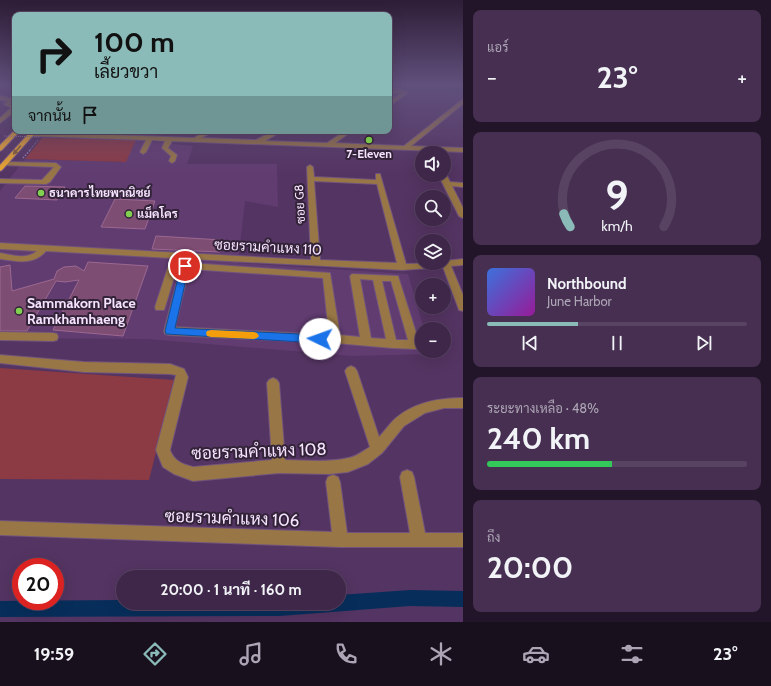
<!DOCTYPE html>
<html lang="th">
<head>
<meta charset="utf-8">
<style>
  body { margin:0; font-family:Cabin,Sarabun,sans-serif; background:#462f51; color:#f1f3f6; height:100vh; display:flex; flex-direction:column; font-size:15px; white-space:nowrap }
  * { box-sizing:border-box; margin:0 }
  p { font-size:13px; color:#ada5b5 }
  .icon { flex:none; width:22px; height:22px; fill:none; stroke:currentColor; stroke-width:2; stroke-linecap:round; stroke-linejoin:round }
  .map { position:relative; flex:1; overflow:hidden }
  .side { display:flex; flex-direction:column; gap:10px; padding:10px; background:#231529; width:308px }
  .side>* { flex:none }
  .banner { position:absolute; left:12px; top:12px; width:380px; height:122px; border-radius:8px; box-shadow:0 4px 16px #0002,0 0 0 1px #584462; background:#8bbbb9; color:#111; overflow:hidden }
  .buttons { position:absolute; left:415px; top:146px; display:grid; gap:8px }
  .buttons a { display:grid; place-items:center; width:36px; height:36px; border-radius:50%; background:#3f274a; box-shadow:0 4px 16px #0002,0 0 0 1px #584462; font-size:20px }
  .speed { position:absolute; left:12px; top:558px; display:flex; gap:8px; font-size:20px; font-weight:700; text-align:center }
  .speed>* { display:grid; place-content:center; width:52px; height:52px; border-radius:50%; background:#3f274a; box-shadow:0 4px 16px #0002,0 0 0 1px #584462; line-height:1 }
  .speed .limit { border:6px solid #d22; background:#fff; color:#111 }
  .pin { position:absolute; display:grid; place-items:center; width:34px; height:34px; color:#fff; margin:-17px; border:2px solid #fff; border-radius:50%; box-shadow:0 1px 4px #0007 }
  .me { position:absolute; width:44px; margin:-22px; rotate:273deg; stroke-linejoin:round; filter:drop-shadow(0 0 3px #0008) }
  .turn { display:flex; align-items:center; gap:14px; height:84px; padding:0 16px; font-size:18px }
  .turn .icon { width:52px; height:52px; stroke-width:2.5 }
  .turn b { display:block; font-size:28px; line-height:34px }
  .then { display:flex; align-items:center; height:38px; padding:0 16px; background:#0003; gap:8px; font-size:15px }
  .big { font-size:30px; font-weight:700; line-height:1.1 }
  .side .card { flex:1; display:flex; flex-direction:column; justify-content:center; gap:6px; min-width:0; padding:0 14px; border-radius:8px; background:#462f51 }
  .side .dial { align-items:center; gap:0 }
  .dial svg { height:104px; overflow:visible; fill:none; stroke:#584462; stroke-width:7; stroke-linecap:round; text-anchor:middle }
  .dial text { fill:#f1f3f6; stroke:none }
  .song { display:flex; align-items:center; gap:12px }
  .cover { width:48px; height:48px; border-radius:6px; background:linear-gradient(135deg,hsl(220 70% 55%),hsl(300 70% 35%)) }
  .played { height:4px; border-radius:2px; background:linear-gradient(90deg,#8bbbb9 35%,#584462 35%) }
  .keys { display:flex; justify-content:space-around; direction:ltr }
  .heat { display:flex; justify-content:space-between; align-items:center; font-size:22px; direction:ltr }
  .charge { height:6px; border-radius:3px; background:linear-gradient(90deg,#34c759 48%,#584462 0) }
  .trip { position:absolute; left:116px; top:570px; width:230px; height:40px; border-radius:20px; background:#3f274a; box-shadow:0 4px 16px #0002,0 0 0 1px #584462; font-weight:700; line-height:40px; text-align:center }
  .tabs { display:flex; height:64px; justify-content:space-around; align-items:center; background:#19101e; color:#ada5b5 }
  .tabs .icon { width:28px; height:28px }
  .tabs .active { color:#8bbbb9 }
  .tabs b { font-size:18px; color:#f1f3f6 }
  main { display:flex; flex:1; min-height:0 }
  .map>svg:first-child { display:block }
  .built { fill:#613c71 }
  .green { fill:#8c3a43 }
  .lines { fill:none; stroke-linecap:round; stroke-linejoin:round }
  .canal { fill:#072e5b; fill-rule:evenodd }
  .building { fill:#7e4d73; stroke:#9b6890 }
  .minor-casing { stroke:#71547e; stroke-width:2 }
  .major-casing { stroke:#71547e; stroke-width:2 }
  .path-far1 { stroke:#9a80a6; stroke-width:1; stroke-dasharray:1 1; stroke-linecap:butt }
  .path { stroke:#9a80a6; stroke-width:1.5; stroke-dasharray:1.5 1.5; stroke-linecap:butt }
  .minor { fill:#987645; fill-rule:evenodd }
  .major { fill:#eba630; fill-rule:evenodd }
  .path-bridge { stroke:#9a80a6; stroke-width:1; stroke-dasharray:1 1; stroke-linecap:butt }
  .oneway { fill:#855e34 }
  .route { fill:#1a73e8; stroke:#114b97 }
  .slow { fill:#f59e0b }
  .poi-dot { fill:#81d050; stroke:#322338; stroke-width:1.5 }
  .labels { text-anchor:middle; stroke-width:4; stroke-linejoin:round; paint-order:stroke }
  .far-poi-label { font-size:12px; font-weight:bold; fill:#f6e3ff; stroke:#322338; text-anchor:start }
  .far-street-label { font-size:12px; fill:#f6e3ff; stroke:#322338 }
  .street-label { font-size:14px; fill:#f6e3ff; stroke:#322338 }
  .poi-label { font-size:14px; font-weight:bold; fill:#f6e3ff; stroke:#322338; text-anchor:start }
  .near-street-label { font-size:17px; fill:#f6e3ff; stroke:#322338 }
</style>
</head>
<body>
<main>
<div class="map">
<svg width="463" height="622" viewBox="0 0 463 622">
  <rect width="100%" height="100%" fill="#543462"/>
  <path class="built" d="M136,140L193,146L187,164H277L278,207L245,201L238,263L408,274L424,329H422V351H430L431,354L352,356L147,339L0,338V191L25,159L125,162Z"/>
  <path class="green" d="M42,138L136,140L126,162L25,159Z
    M0,368L174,380L149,480L0,479Z"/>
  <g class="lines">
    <path class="canal" d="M389,86L463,87V91L389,90Z
      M410,590L463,591V607L410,606L280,616L0,617V601L123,600V603H339V595Z"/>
  </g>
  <path class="building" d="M25,186L65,187L57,200L15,198Z
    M115,199L155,201L145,229L101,227Z
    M156,236L222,240L220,252L152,249Z
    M88,262L148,266L123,336L53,330L79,280L65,282L56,281L27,331H0V267L10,265L12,291L54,279L57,271L64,267L76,266L84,271Z"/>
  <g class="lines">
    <defs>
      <path id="minor" d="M389,89H400L408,93L389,106V102L401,93H389Z
        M0,96L14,99L15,100L11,104L15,105V111L0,123V118L11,108L4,104L8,101L0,100Z
        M463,99V104L411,146L463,148V152L172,141L168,148L177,155L175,161L172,163L169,161L171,156L162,148L165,141L152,140L146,152L143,154L140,152L146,140L31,136L28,134L31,132L194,138L206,131H214L201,138L256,140L274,131H282L265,141L327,143L345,131H352L335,143L404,146Z
        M5,162L56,163L61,167L50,182L46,184L0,183V179L42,180L54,167L3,165L2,164Z
        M310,165L313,167L314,177L376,180V174H380L406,264L444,263V261L463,259V265L451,266L463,295V311L459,310L458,307L443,267L402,270L191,259L190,263L330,273L340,335L360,337L350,276L352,274L398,276L420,345L419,348L415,349L392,348L335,343L169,335L165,334L164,331L183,259L180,258L165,307L164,310H156L155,307L171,258L46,251C33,266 17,261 0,259V253C13,255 26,260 37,251L0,249V243L311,260L307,167ZM314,181L377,184L397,263L320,260ZM189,269L323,278L329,335L175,327ZM360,279L373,280L386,339L371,338ZM382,281H391L408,340H396Z
        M441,176H447L450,182L463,183V187L452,186L463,208V218L459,216L440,178Z
        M0,332L53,333L57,334L58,337L57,340L53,341L0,340Z
        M0,355L84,362L170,364L184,369L188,377L170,450C174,461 182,464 193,467L272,460L267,383L269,380L273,378L277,380L279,383L285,460C305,460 328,463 348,458C356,457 363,451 370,447L345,371L347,368L351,366L355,368L357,371L379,437C385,431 390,423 396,418C415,402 439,398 463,398V408H444L425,413L404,426L382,453L368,464L348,472L329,474L279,473L193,481L174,474L163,467L156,450L176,375L170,374L84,372L0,363Z
        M407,470L412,472L414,477L425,533H463V547H340L0,535V521L332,532L326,482L328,477L333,475L338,477L340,482L347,533H410L400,477L402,472Z"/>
      <path id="major" d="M15,130V131H20L2,150L0,151V145Z
        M31,131H37L2,170L0,171V165Z"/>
    </defs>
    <use href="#minor" class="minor-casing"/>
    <use href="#major" class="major-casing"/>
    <path class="path-far1" d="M30,150L38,140"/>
    <path class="path" d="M23,158L31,149"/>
    <use href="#minor" class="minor"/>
    <use href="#major" class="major"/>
    <path class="path-bridge" d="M4,136L40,137"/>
  </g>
  <defs><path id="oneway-solid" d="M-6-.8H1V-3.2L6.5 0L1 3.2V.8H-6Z"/></defs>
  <use class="oneway" href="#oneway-solid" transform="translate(17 150) rotate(131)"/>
  <linearGradient id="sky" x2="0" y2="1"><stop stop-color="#2e1d36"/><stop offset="0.49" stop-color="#61507c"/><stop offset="1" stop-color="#61507c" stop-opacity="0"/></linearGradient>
  <rect width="463" height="174" fill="url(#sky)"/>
  <path class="route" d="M185,263L189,266L175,328L320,335L323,336L324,339L323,341L320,343L166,334L165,331L181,266Z"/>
  <path class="slow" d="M211,330L254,332L257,333L259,336L257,338L254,339L211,337L207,336L206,333L207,331Z"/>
  <g class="poi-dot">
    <circle cx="369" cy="140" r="4"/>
    <circle cx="41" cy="193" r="4"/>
    <circle cx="129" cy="214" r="4"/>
    <circle cx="19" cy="311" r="4"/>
  </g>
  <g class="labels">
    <g class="far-poi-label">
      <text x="369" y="158" text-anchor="middle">7-Eleven</text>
      <text x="49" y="197">ธนาคารไทยพาณิชย์</text>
      <text x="137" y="218">แม็คโคร</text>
    </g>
    <g class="far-street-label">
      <text transform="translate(300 204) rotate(-93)" y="4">ซอย G8</text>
    </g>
    <g class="street-label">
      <text transform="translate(268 247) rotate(3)" y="5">ซอยรามคำแหง 110</text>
    </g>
    <g class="poi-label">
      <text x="27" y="308">Sammakorn Place<tspan x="27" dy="16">Ramkhamhaeng</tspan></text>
    </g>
    <g class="near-street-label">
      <text transform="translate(259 451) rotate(-2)" y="6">ซอยรามคำแหง 108</text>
      <text transform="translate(232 518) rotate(2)" y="6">ซอยรามคําแหง 106</text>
    </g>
  </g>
</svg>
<div class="buttons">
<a><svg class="icon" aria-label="sound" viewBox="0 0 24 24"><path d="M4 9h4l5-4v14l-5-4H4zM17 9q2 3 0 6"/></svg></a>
<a><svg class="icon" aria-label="search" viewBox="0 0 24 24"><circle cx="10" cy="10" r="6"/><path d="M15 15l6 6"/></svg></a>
<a><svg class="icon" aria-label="layers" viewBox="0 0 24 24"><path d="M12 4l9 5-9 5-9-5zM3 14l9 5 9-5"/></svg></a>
<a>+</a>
<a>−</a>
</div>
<div class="speed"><div class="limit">20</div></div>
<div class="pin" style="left:185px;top:266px;background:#d93025"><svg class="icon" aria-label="arrive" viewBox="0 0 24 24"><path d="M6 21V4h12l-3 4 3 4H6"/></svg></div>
<svg class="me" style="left:320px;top:339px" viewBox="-20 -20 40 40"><circle r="19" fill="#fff"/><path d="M0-13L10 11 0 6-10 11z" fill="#1a73e8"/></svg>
<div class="trip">20:00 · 1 นาที · 160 m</div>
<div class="banner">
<div class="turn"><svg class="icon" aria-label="right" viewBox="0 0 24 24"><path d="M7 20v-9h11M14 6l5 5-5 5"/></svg><div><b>100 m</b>เลี้ยวขวา</div></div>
<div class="then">จากนั้น<svg class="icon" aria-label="arrive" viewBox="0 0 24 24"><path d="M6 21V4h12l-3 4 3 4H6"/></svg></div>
</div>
</div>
<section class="side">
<div class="card"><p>แอร์</p>
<div class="heat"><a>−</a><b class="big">23°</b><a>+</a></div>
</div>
<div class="card dial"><svg viewBox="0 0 100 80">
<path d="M14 69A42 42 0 1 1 86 69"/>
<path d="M14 69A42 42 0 0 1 9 59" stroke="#8bbbb9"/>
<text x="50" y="56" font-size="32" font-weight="700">9</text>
<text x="50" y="72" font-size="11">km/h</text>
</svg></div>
<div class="card">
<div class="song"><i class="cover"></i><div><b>Northbound</b><p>June Harbor</p></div></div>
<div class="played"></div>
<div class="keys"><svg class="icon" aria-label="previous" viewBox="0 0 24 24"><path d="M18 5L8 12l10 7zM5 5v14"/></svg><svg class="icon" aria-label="pause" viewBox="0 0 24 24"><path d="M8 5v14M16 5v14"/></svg><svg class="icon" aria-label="next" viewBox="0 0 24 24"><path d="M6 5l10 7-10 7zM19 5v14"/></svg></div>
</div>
<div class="card"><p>ระยะทางเหลือ · 48%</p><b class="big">240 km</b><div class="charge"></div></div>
<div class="card"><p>ถึง</p><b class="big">20:00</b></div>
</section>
</main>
<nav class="tabs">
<b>19:59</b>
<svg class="icon active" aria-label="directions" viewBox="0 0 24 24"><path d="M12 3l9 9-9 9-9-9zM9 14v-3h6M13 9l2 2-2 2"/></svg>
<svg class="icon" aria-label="music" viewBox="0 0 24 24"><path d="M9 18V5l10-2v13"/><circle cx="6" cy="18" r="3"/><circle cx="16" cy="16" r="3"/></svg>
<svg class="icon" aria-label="phone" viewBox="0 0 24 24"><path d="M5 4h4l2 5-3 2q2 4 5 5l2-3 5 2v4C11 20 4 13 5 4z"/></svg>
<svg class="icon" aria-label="climate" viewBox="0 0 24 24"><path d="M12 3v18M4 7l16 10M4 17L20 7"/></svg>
<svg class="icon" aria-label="car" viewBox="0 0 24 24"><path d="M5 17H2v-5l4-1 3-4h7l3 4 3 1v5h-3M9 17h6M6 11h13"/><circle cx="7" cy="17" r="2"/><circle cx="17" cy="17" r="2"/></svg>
<svg class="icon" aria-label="filters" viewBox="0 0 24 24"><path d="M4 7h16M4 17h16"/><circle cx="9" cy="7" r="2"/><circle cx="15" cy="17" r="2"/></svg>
<b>23°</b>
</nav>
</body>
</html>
